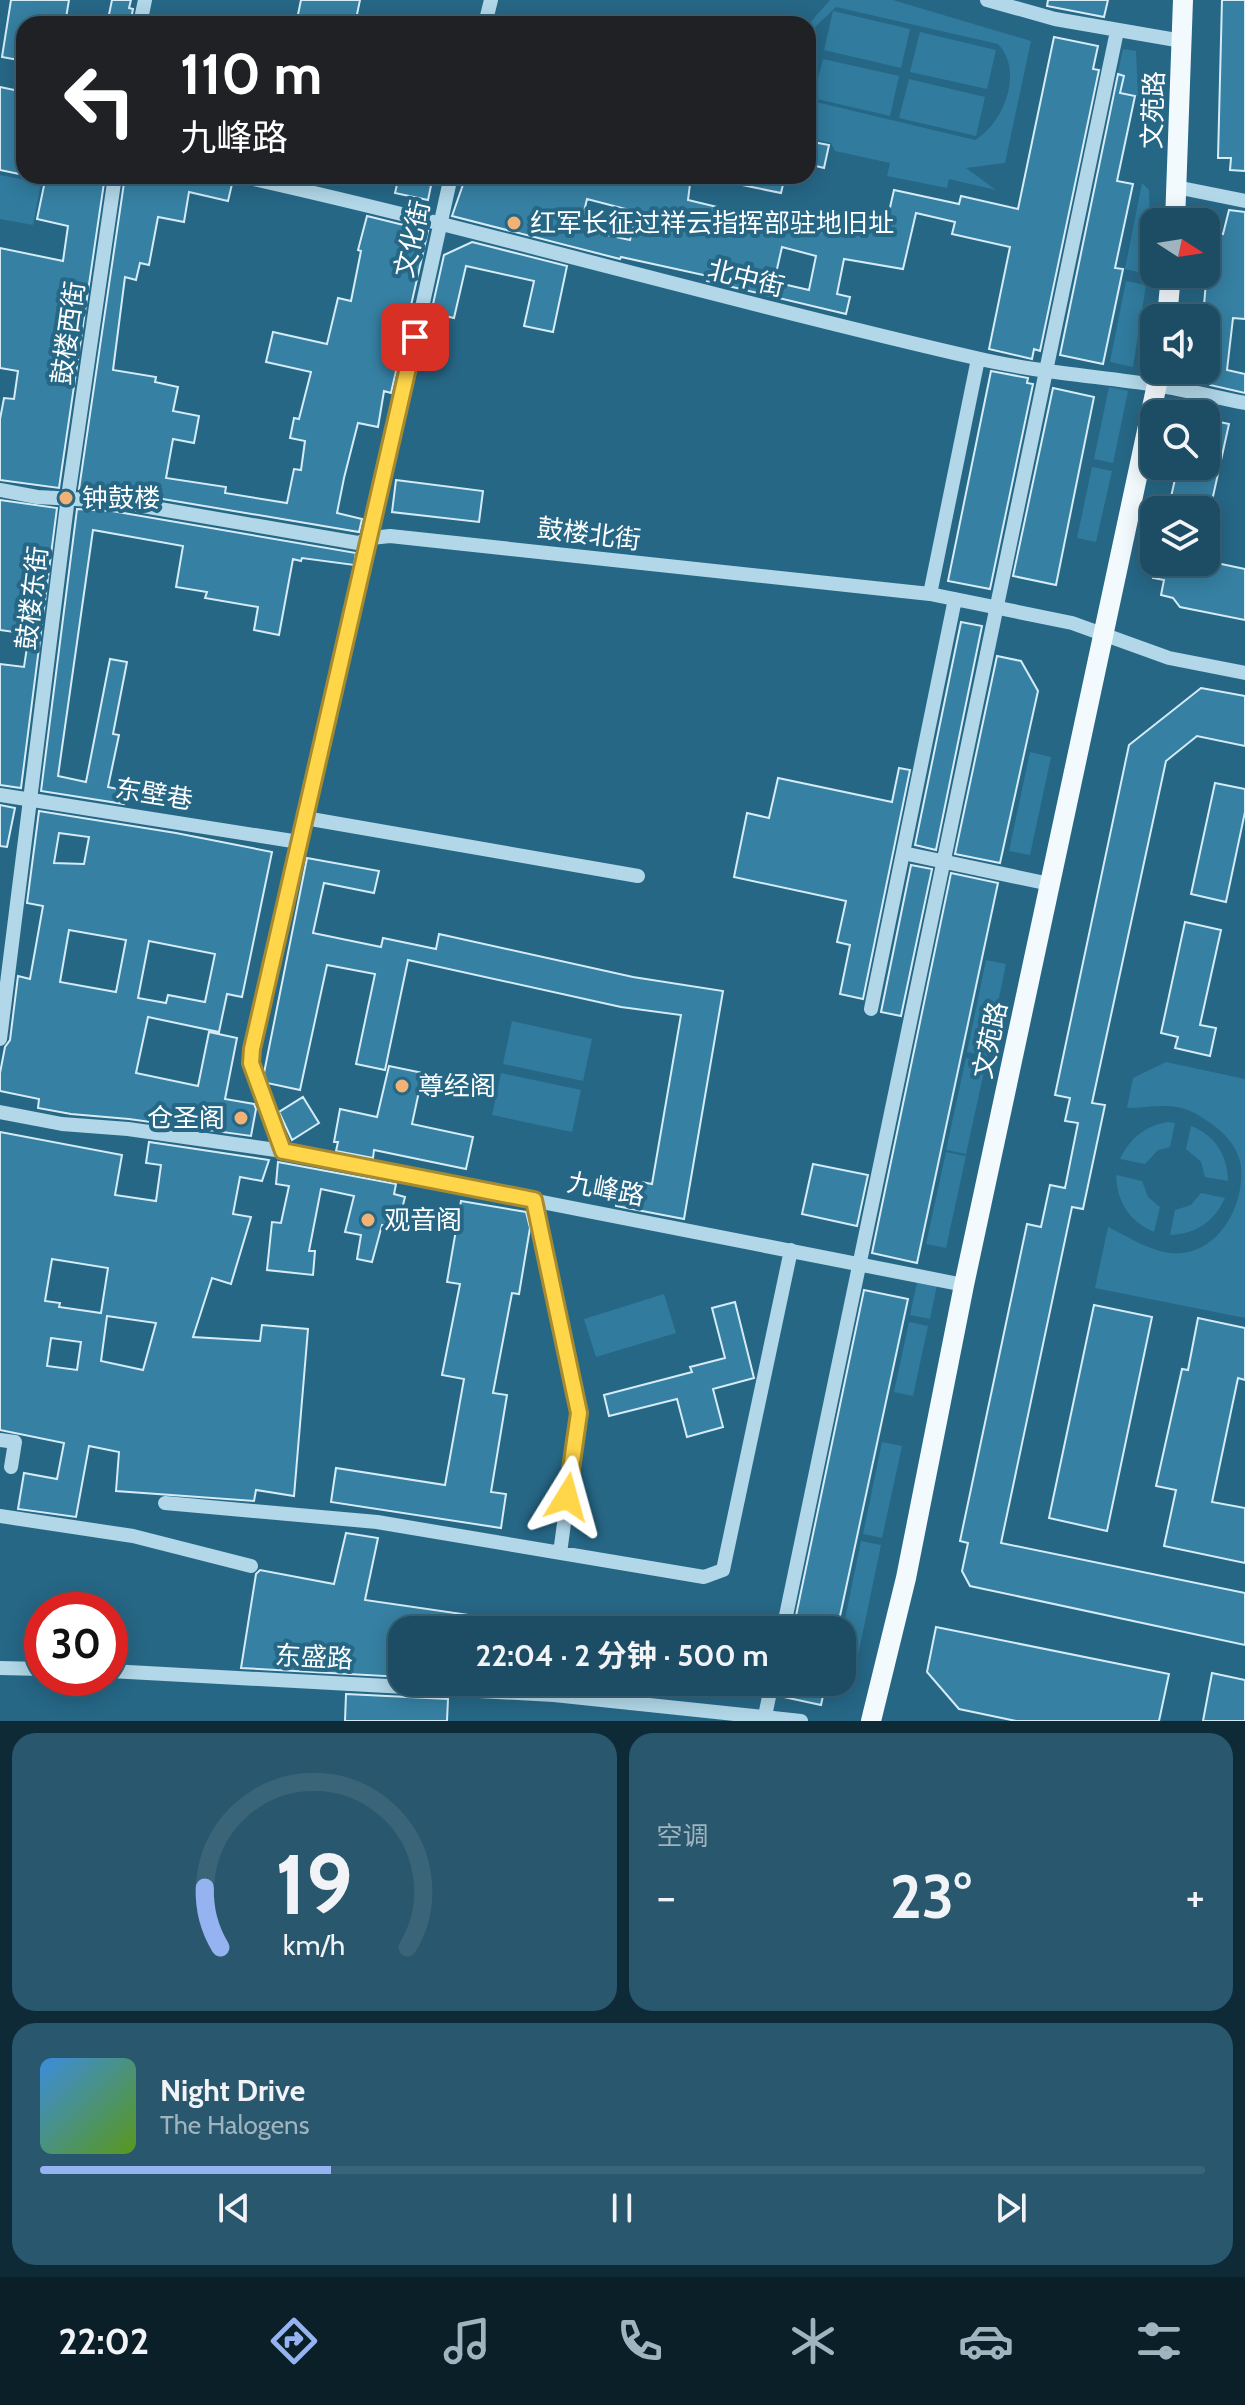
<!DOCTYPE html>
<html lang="zh">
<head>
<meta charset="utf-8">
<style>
  body { margin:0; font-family:Cabin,"Noto Sans SC",sans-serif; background:#29576d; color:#f1f3f6; height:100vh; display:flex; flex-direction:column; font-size:30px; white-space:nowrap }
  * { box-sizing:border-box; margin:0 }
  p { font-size:26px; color:#a0b4bf }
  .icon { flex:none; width:44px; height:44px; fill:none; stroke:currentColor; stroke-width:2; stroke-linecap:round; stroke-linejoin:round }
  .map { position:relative; height:1721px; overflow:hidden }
  .side { display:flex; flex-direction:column; gap:12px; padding:12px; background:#0f2a37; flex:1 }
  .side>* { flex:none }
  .hud { position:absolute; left:16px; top:16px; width:800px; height:168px; border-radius:24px; box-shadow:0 4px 20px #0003,0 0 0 2px #3a6478; background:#202124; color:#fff; overflow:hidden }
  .needle { width:52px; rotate:102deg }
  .tools { position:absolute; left:1140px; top:208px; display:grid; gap:16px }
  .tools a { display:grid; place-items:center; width:80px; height:80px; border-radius:16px; background:#1c4d64; box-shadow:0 4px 20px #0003,0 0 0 2px #3a6478; font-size:40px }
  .speed { position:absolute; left:24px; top:1592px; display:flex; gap:16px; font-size:40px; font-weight:700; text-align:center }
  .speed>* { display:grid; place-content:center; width:104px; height:104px; border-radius:50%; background:#1c4d64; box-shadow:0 4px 20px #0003,0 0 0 2px #3a6478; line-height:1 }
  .speed .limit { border:12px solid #d22; background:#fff; color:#111 }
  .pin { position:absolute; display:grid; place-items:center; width:68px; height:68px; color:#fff; margin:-34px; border-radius:16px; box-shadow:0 4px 12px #0006 }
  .me { position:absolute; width:88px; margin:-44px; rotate:8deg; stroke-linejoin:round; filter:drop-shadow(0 0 6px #0008) }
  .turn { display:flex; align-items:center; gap:28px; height:168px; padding:0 32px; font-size:36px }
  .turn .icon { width:104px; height:104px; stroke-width:2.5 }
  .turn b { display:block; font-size:56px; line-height:68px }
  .big { font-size:60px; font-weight:700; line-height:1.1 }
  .side .tile { flex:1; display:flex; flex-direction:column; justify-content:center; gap:12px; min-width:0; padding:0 28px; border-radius:24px; background:#29576d }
  .side .dial { align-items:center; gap:0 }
  .dial svg { height:208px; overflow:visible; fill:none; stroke:#3a6478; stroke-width:7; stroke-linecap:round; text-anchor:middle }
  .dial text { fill:#f1f3f6; stroke:none }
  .song { display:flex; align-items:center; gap:24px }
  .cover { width:96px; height:96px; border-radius:12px; background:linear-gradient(135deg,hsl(210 70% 55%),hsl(90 70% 35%)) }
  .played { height:8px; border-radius:4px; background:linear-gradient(90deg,#95b2f1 25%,#3a6478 25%) }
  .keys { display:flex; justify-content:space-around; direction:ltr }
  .heat { display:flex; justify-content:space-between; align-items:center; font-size:44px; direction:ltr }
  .side .tiles { flex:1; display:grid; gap:12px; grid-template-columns:1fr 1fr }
  .tile:last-child { grid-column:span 2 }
  .trip { position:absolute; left:388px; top:1616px; width:468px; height:80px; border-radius:24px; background:#1c4d64; box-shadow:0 4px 20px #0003,0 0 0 2px #3a6478; font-weight:700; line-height:80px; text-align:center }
  .menu { display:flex; height:128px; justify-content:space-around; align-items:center; background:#0b1f28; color:#a0b4bf }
  .menu .icon { width:56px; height:56px }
  .menu .selected { color:#95b2f1 }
  .menu b { font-size:36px; color:#f1f3f6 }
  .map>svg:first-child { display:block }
  .green { fill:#307b9e }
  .building { fill:#3680a3; stroke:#d5ecf7; stroke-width:2; fill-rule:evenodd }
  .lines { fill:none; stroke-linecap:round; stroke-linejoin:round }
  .minor { stroke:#b1d7e8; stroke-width:14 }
  .major { stroke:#f3fafe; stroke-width:20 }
  .route-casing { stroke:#a68a30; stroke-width:20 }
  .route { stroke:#ffd54a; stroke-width:14 }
  .poi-dot { fill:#f2b175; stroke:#266786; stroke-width:3 }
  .labels { text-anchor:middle; stroke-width:8; stroke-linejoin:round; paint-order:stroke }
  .street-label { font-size:26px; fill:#fff; stroke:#266786 }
  .poi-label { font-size:26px; fill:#fff; stroke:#266786; text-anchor:start }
</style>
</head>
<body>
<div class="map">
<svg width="1245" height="1721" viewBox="0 0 1245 1721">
  <rect width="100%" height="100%" fill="#266786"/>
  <path class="green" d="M830,0H893L1031,41L1005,163L966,168L996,190L949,179L947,188L887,176L890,163L835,151L831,143L808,138V88L816,102L975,140C1004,123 1024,71 998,44L836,7L816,26L808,44V25Z
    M833,11L910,29L901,68L824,50Z
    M920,32L996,50L987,89L910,72Z
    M1123,49L1136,51L1138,96L1114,91Z
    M823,59L899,76L890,116L813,98Z
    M909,79L985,97L976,136L899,118Z
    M0,175L41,183L33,225L0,219Z
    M1142,183L1149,190L1150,234L1147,274L1125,269Z
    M1126,281L1146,285L1133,367L1110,362Z
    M1109,387L1128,391L1113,463L1094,459Z
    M1092,467L1112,471L1096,542L1077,538Z
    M1030,752L1051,757L1030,855L1009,851Z
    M986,960L1006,964L987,1056L967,1052Z
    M512,1021L592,1039L583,1081L503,1064Z
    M966,1058L986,1062L966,1154L946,1150Z
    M1166,1062L1245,1079V1318L1095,1288L1108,1227C1128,1237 1148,1250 1170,1253C1216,1258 1245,1208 1241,1166C1238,1145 1221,1129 1204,1119C1196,1113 1186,1108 1176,1107C1161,1104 1143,1108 1127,1108L1133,1078Z
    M501,1073L581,1090L572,1132L492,1115Z
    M1168,1122L1175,1123L1170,1147L1158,1150L1145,1164L1120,1159C1130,1138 1145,1126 1168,1122Z
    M1191,1126C1215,1135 1228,1156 1228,1181L1205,1177L1201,1162L1186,1149Z
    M946,1152L966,1156L946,1248L926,1244Z
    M1116,1175L1142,1181L1148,1197L1160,1207L1154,1232C1129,1221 1117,1202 1116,1175Z
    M1201,1193L1225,1198C1214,1222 1196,1234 1170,1235L1175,1210L1191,1205Z
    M917,1282L937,1285L930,1319L910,1315Z
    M664,1294L676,1333L596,1357L584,1319Z
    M909,1322L928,1326L913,1396L894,1392Z
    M882,1442L902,1446L882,1538L863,1534Z
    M861,1541L881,1545L856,1665L842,1662V1634Z"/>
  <path class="building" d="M11,0H69L65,24H24V61L2,57Z
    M112,0H131L129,8L133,9L130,24H107Z
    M301,0H360L355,24H296Z
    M1048,0H1108L1104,17L1047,6Z
    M1222,0H1245V171L1230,170L1231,158H1218Z
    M1054,37L1098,46L1093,69L1099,70L1040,351L1034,349L1032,359L989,349L1010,247L952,234L955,222L916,213L903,269L844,259L837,294L850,297L846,314L707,281L708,276L621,257L620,259L452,216L466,176H501L543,184L545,176H691L688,200L821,232L826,212L886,225L894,190L959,204L961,196L1018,209ZM587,199L637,212L630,240L580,229ZM782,247L816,256L809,290L774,282Z
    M1118,74L1124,76L1120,93L1135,96L1117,181L1133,184L1115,268L1123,269L1103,364L1060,355Z
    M0,87L24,92V175L0,170Z
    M813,142L829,145L824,168L808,164Z
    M46,176H105L59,488L0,480V419L4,398L14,399L18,371L0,368V248L63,261L68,226L37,219Z
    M125,176H195L232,184L228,201L189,192L184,222L158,217L149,265L140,263L136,280L125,277L113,370L156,377L155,382L178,387L173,411L199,416L194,443L173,439L166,478L226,487L225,493L287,503L294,469L301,470L305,441L290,438L294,418L299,419L311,372L266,362L273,332L327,344L338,298L351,301L361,251L358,250L367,216L428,231L391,393L384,391L378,427L358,423L344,478L337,513L362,519L359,532L115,491L79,489Z
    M399,176H433L428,200L395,193Z
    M732,176H785L781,193L732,183Z
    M1229,210L1245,212V319L1233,318L1227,370L1245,374V393L1210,385V381H1206V318H1203L1210,232L1223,234Z
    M472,242L567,266L553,332L524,326L534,281L466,266L454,318L431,313L444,255Z
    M991,371L1028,378L1027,383L1033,384L990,589L948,581Z
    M1053,388L1094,397L1056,585L1013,576Z
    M1206,419L1229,424L1210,510H1168L1178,466H1206Z
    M396,480L483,491L479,522L392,512Z
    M0,500L57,508L21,788L0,785V664L24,667L29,634L0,630Z
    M77,509L112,511L356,553L354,565L302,558L301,561L293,559L279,635L254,630L258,607L205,598L207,592L176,587L183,546L93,530L58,776L86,782L110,659L127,662L113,734L119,735L108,787L127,791L124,804L41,791Z
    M1157,562H1212L1245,569V620L1180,607L1173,598L1161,595L1164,580L1153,578Z
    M961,622L982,626L936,850L915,845Z
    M997,656L1021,661L1038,691L1000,863L955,854Z
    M1201,688L1245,696V746L1197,736L1166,761L1092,1103L1105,1105L1083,1209L1072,1207L1001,1543L1245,1593V1645L970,1586L962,1571L968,1543L960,1541L1027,1224L1041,1227L1050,1185L1065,1188L1078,1123L1065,1121L1070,1098L1055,1095L1129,745Z
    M899,768L910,770L863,999L840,994L850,945L837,942L846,901L734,877L747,813L769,818L778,778L892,802Z
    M1215,783L1245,789V812L1226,902L1191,894Z
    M0,805L15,808L7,847L0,846Z
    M39,811L176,833L272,852L242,997L227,994L219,1032L148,1017L136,1073L198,1086L209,1032L237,1038L225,1099L254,1104L256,1109L251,1136L129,1119L71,1114L38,1108L39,1099L0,1091V1073L5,1047L10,1040L18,976L30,979L43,906L27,903ZM59,833L89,837L84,864L54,863ZM69,930L126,940L116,992L60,982ZM149,941L215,954L205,1002L168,995L166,1003L138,998Z
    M307,858L379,871L374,893L324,883L313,933L381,947L383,938L436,949L439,934L633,977L723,991L684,1219L616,1206L620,1178L652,1184L681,1015L621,1007L408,960L385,1070L356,1064L375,974L327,965L300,1090L267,1083L264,1073Z
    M911,865L932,869L901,1016L881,1012Z
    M951,873L998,883L917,1263L872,1253Z
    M1185,922L1221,930L1200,1025L1216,1028L1210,1056L1175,1048L1178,1037L1161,1033Z
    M389,1066L423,1073L412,1124L473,1137L466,1169L374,1150L373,1158L336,1151L338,1142H334L340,1109L377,1117Z
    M303,1097L319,1123L292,1140L279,1112Z
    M0,1132L122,1155L115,1195L156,1201L161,1165L146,1163L149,1142L269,1160L262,1181L240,1177L233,1214L251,1217L231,1284L212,1278L193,1337L260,1341L262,1325L308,1329L294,1496L256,1490L254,1501L116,1491L119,1452L89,1446L76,1517L18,1509L24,1473L57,1479L64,1443L0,1430ZM52,1259L108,1268L101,1313L59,1307L60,1303L45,1301ZM107,1316L156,1323L143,1370L101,1361ZM51,1338L81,1342L77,1370L47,1366Z
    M278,1162L396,1184L394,1194L405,1197L397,1229L382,1225L372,1262L357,1259L361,1235L345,1232L354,1196L321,1189L309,1251H315L313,1275L267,1270L272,1222L281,1223L289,1186L276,1184Z
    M813,1164L868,1175L857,1226L802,1214Z
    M461,1201L526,1212L530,1228L519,1294L512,1293L493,1393L507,1395L491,1492L506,1494L501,1528L331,1502L336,1468L445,1485L464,1379L442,1375L460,1284L447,1282Z
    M864,1290L908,1299L837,1630H793Z
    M735,1302L754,1378L713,1389L723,1427L687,1437L677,1399L609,1416L604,1395L692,1372L690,1367L725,1358L712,1308Z
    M1094,1305L1152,1317L1107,1531L1049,1518Z
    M1198,1318L1245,1328V1380L1238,1378L1212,1502L1245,1508V1563L1164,1546L1176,1490L1156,1486L1182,1369L1188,1370Z
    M346,1533L378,1538L365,1600L510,1621L509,1630H402V1677L241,1668L256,1574L260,1570L334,1584Z
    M936,1627L1169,1674L1159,1721H1016L959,1709L927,1672Z
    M1212,1673L1245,1680V1721H1203Z
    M782,1682H826L821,1705L779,1696Z
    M346,1694L448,1699L447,1721H345Z"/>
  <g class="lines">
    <path class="minor" d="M987,0L1055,19L1182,41
      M140,24L145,0
      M485,24L491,0
      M240,176C487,231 730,302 976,358C1035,372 1096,376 1156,385C1186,390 1215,397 1245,403
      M1176,187L1245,201
      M0,490L37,497L113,501L358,543L371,538L390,536L930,594L1072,623L1169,658L1245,673
      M930,594L978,359
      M0,795L299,842
      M305,818L638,876
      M903,853L1050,884
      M871,1009L955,599
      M0,1039L68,497L115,176
      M0,1112L62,1124L128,1129L283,1151L964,1285
      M283,1151L252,1071V1049L371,538L451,176
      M534,1200L579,1413L560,1553
      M0,1440L15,1442L11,1467
      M165,1503L377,1522L704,1577L723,1570L791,1250
      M0,1516L133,1536L251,1566
      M783,1630L1117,31
      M0,1668L42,1669
      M110,1671L554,1695L801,1721
      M764,1721L772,1682"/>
    <path class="major" d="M1175,222L1183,0
      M1167,318L1171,274
      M871,1721L906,1578L964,1285L1160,370"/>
  </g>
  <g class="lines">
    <defs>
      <path id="route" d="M415,337L252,1049L251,1063L283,1151L534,1200L579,1413L567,1497"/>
    </defs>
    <use href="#route" class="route-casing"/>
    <use href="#route" class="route"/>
  </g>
  <g class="poi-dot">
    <circle cx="514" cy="223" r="8"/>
    <circle cx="66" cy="498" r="8"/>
    <circle cx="402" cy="1086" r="8"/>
    <circle cx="241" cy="1118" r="8"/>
    <circle cx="368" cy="1220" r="8"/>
  </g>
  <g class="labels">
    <g class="street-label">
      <text transform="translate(1153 110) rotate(-88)" y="9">文苑路</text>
      <text transform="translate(412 239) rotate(-77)" y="9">文化街</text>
      <text transform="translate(746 278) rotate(14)" y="9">北中街</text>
      <text transform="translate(68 333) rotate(-82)" y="9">鼓楼西街</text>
      <text transform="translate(589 534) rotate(7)" y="9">鼓楼北街</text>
      <text transform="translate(32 598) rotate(-83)" y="9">鼓楼东街</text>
      <text transform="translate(154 794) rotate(9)" y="9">东壁巷</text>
      <text transform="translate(990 1040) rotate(-78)" y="9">文苑路</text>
      <text transform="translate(606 1189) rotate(11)" y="9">九峰路</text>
      <text transform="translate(314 1657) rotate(3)" y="9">东盛路</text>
    </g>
    <g class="poi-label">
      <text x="530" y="232">红军长征过祥云指挥部驻地旧址</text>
      <text x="82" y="507">钟鼓楼</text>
      <text x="418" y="1095">尊经阁</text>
      <text x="225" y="1127" text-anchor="end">仓圣阁</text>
      <text x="384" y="1229">观音阁</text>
    </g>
  </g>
</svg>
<div class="tools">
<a><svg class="needle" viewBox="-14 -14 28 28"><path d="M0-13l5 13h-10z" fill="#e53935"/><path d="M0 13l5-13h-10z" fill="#a0b4bf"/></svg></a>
<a><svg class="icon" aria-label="sound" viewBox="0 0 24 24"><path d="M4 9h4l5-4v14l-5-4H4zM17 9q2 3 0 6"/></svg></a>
<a><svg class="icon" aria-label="search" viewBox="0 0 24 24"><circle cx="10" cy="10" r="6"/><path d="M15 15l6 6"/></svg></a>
<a><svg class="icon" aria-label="layers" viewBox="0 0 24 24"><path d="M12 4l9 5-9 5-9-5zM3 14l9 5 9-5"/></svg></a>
</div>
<div class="speed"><div class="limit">30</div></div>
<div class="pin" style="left:415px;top:337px;background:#d93025"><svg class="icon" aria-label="arrive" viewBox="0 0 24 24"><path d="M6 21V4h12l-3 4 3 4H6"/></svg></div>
<svg class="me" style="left:567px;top:1497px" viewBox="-20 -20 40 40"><path d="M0-17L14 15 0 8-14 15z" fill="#ffd54a" stroke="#fff" stroke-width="4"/></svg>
<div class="trip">22:04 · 2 分钟 · 500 m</div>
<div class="hud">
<div class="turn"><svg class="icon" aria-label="left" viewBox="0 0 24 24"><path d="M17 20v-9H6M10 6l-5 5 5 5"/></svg><div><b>110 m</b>九峰路</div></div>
</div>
</div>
<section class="side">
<div class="tiles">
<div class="tile dial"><svg viewBox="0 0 100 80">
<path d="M14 69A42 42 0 1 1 86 69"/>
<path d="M14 69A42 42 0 0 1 8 46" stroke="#95b2f1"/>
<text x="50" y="56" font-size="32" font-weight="700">19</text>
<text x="50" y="72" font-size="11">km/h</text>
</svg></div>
<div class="tile"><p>空调</p>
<div class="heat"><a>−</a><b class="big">23°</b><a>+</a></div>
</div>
<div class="tile">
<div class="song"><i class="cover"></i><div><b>Night Drive</b><p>The Halogens</p></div></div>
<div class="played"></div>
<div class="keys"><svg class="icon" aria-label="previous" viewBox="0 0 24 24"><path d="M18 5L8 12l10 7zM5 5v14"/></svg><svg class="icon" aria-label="pause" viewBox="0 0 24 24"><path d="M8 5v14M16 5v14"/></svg><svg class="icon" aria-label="next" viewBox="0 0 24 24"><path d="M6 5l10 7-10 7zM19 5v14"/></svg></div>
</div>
</div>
</section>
<nav class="menu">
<b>22:02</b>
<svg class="icon selected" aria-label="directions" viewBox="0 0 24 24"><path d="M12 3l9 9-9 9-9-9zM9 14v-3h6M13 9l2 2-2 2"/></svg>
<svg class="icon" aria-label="music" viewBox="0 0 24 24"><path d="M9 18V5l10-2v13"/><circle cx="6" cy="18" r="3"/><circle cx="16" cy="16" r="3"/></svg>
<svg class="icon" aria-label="phone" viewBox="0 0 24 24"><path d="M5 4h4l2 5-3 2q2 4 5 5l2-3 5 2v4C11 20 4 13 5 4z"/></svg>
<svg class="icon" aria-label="climate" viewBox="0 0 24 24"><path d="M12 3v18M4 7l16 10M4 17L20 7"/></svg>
<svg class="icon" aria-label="car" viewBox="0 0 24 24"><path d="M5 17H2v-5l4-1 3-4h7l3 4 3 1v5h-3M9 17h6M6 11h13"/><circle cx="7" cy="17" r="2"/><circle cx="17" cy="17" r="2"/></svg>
<svg class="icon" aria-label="filters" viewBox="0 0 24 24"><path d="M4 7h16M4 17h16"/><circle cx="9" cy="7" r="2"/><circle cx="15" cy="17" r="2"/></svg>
</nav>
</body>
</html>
